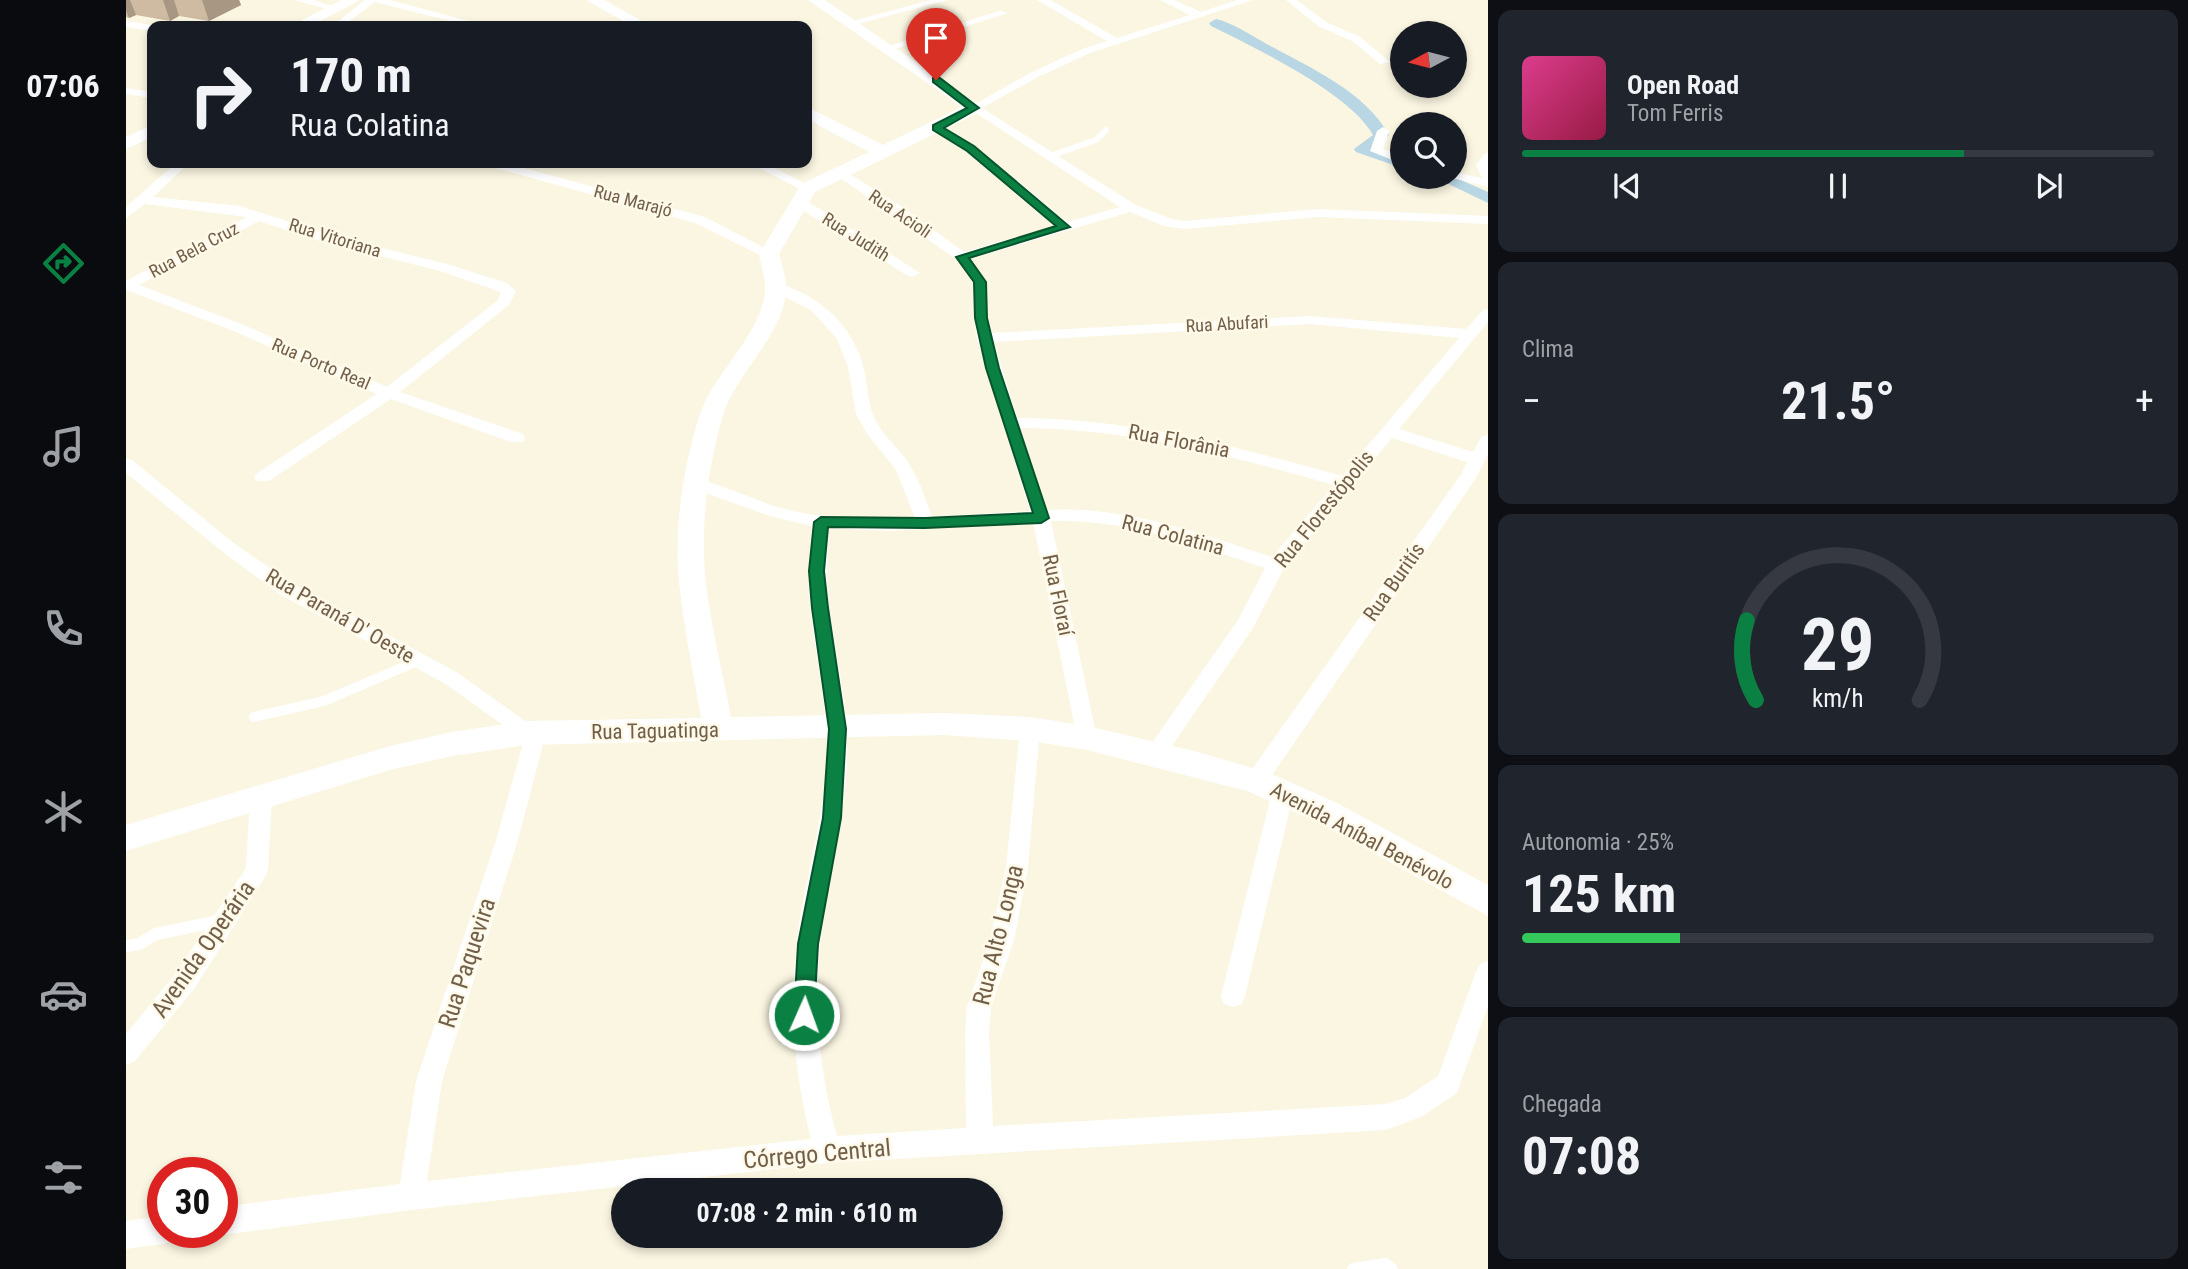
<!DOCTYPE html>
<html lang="pt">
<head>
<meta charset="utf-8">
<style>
  body { margin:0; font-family:"Roboto Condensed",sans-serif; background:#20242c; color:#f1f3f6; height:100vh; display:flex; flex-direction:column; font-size:26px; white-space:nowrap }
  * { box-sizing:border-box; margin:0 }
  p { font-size:23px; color:#9ea1a6 }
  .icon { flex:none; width:38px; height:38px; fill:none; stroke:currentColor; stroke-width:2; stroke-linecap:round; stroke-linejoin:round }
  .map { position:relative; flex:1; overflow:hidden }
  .drawer { display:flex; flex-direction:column; gap:10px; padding:10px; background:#0d0f14; width:700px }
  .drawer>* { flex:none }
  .hud { position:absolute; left:21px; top:21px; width:665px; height:147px; border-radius:14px; box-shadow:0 4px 10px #0003; background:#171b24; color:#f1f3f6; overflow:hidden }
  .needle { width:46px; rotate:263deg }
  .fabs { position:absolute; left:1264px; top:21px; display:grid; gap:14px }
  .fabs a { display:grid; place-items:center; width:77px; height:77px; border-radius:50%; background:#171b24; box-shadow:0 4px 10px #0003; font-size:35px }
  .speed { position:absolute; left:21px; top:1157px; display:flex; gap:14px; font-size:35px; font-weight:700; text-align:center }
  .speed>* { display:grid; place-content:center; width:91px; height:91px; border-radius:50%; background:#171b24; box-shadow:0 4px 10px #0003; line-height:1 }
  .speed .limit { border:10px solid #d22; background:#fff; color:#111 }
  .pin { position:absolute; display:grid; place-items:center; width:60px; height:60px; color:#fff; margin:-72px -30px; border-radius:50% 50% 50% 0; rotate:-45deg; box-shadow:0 0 7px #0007 }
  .pin .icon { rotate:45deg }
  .me { position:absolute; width:77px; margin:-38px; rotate:2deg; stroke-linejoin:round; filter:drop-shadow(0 0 5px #0008) }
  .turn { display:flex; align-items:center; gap:24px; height:147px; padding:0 28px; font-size:32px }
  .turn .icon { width:91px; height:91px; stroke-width:2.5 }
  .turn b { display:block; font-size:49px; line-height:60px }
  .big { font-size:52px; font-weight:700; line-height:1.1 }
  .drawer .card { flex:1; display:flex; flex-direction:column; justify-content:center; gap:10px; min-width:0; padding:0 24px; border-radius:14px; background:#20242c }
  .drawer .dial { align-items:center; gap:0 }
  .dial svg { height:182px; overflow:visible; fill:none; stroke:#363941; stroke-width:7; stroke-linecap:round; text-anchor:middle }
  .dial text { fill:#f1f3f6; stroke:none }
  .song { display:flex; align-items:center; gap:21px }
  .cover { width:84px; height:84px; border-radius:10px; background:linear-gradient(135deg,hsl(330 70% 55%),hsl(340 70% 35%)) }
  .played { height:7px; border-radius:4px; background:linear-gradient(90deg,#0b8043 70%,#363941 70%) }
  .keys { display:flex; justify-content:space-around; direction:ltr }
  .heat { display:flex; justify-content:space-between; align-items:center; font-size:38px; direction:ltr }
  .charge { height:10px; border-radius:5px; background:linear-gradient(90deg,#34c759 25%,#363941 0) }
  .trip { position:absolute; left:485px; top:1178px; width:392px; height:70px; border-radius:35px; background:#171b24; box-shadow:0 4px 10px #0003; font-weight:700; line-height:70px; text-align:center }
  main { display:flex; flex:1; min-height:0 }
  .menu { display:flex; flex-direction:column; width:126px; justify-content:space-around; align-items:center; background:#090b0e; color:#9ea1a6 }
  .menu .icon { width:49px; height:49px }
  .menu .active { color:#0b8043 }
  .menu b { font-size:32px; color:#f1f3f6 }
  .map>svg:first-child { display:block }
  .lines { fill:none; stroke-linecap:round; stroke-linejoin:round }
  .canal { fill:#b8d6e4; fill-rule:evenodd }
  .lane-far2 { stroke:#fff; stroke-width:6 }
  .lane-far1 { stroke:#fff; stroke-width:10 }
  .lane { stroke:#fff; stroke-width:12 }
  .street { fill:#fff; fill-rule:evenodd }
  .secondary { fill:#fff; fill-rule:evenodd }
  .wall { fill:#cebba1 }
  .shaded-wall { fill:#a89883 }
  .route { fill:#0b8043; stroke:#07532c; stroke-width:2 }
  .labels { text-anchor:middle; stroke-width:5; stroke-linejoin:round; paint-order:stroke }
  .far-street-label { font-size:18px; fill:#725f4a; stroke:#fef9e8 }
  .street-label { font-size:21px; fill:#725f4a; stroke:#fef9e8 }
  .near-street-label { font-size:24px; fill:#725f4a; stroke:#fef9e8 }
</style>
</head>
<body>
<main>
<nav class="menu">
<b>07:06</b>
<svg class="icon active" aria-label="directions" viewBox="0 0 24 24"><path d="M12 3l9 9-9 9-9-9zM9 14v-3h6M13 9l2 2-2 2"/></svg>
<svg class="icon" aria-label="music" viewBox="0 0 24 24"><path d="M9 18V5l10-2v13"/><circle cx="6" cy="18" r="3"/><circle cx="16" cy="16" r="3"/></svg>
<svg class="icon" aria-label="phone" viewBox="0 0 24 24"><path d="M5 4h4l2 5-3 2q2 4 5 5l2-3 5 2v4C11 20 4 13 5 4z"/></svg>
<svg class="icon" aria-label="climate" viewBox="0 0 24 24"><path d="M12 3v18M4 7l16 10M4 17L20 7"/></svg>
<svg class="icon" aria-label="car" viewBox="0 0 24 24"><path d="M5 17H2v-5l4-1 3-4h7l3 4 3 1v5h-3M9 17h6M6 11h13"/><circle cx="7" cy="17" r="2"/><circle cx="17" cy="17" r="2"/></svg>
<svg class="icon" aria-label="filters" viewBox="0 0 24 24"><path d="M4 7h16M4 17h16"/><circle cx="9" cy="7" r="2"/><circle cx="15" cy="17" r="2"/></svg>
</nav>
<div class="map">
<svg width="1362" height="1269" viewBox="0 0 1362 1269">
  <rect width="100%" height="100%" fill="#fbf6e2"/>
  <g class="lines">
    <path class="canal" d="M1090,19C1107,23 1123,34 1139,43C1181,66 1239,91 1263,135L1249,148L1276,158V168L1230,152L1228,149L1247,135C1225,94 1128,47 1085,26L1083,23Z
      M1308,177H1328L1362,192V203Z"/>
    <path class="lane-far2" d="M924,156L970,140L980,130"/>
    <path class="lane-far1" d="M128,717L198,701L292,661"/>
    <path class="lane" d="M0,946L13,944L30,934L93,921
      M1227,1269L1259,1264L1266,1269"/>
    <path class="street" d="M168,0H187L213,8L208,11Z
      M239,0H264L361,26H344L249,2L217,26H206Z
      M805,0H822L724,26L719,23Z
      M911,0H924L991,38L1064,15L1034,0H1048L1075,12L1111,0H1127L964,53L912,77L856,108L1010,205L1046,219L1059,221L1192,209L1362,216V224L1192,217L1059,229L1038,226L1004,212L844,259L861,282L862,318L866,333L1185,316L1340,329L1357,310L1362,309V322L1273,429L1347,452L1356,436L1362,435V454L1350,478L1138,787L1130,789L1122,787L1119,781L1122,775L1336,473L1341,462L1266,438L1158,568L1127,628L1037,759L1030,761L1023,759L1020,753L1023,747L1112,620L1139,568C1068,544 1001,519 925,521L971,738L968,744L961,746L954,744L951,738L907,522L763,531L703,528C702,551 700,574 702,598C708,651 723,702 721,756C720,820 701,882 694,946C687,1010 694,1074 711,1136L840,1128L839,1031L841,1007L864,940L880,867L894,729L897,723L904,721L911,723L914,729L902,867L888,940L865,1007L863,1031L867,1126L1260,1104L1279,1098L1312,1076L1350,972L1354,964L1362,961V1006L1331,1093L1295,1117L1260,1130L701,1163L286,1210L96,1235L89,1232H96V1207L274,1184L290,1081L370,840L398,740L318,683L155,595L97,552L0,473V459L6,460L109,544L169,585L332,673L406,726L417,727L420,733L392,840L316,1081L301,1181L685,1139C666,1065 662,992 674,917C684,863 699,809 701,754C702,700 687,649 683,595C682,572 684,549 686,526L644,516L565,488L562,484L571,479C601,486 629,501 659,509C701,520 745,520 789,518L770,470L742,435L730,414L722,367L711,339L685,310L645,290L643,287L650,283C694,294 731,329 739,374C742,390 742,406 750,421C757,435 770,446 780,459C792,477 799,497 806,517L904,511L851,338L848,318L847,282L831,260L706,172L708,169H716L778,208L838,252L929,226L840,152L807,130V124C827,121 920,206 941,222L994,207L842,108L904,73L956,49L981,41ZM1185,324L1333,338L1216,476C1109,446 1003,418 891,418L868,342ZM894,428C1002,428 1105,456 1208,485L1146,557C1072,533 1001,506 921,510Z
      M1160,0H1171L1200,22L1234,37L1264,62L1254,64L1226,41L1192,26Z
      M873,11L882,13L766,50L757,48Z
      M0,21L26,25L30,26H26V31L0,27Z
      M0,88L26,92V98L0,94Z
      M1257,127L1263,131L1257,149L1276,156V164L1244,151L1251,131Z
      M1362,153V187L1322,177H1328V172L1356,178L1350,165L1358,154Z
      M50,163H63L27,197L114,206L207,236L321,264L381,283L390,291L383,305L274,392L397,434L399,438L397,442H385L265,399L143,481H131L128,477L131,473L251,394L103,329L0,290V281L121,217L19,204L0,218V207ZM133,221L197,242L311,270L375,292L372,300L261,387L113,323L13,285Z
      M360,163H379L579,217L650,254L643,258L638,257L569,223L362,166Z
      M624,163H639L688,188L687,191H677Z
      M673,198L678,199L794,273L787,277L782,276L668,205V199Z
      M1157,783L1165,786L1168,792L1119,996L1116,1004L1107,1007L1098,1004L1095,996L1146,792L1149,786Z
      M135,787L143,790L146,796L142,870L139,877L68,989L9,1061L0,1065V1034L50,973L120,868L124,796L127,790Z
      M37,1216V1232H50L47,1240L37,1244L0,1249V1221Z"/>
    <path class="secondary" d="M215,0H234L185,26H165Z
      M460,0H478L525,26H506Z
      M682,0H699L857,108L854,112L689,192L653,254C656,265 661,279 660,290C658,336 609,373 596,418C581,471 573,536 581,592C587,634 597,675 605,717L818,713L904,717L961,726L1068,751L1141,772L1213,804L1362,885V916L1191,822L1121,791L961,750L904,741L818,735L400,745L326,756L264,770L0,851V825L264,746L326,732L400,721L575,718C568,676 559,634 554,591C547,536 556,470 573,417C587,373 635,336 639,291C640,279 635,266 633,254L673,188L675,184L743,152L681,119V107L757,145L836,107Z
      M26,125V137L0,149V137Z"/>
  </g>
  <path class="wall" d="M0,0H113L115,5L83,21L53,16L44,21L10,15L3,18L0,17Z"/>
  <path class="shaded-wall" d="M0,0H4L10,15L3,18L0,10Z
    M37,0H48L53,16L44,21Z
    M76,0H113L115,5L83,21Z"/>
  <path class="route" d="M807,78H814L853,108L818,128L848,146L944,227L843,258L860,282L861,318L873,368L923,518L915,523L799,528L702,527L698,571L702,608L720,729L715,818L692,944L688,1015L686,1022L678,1024L671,1022L668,1015L672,944L697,818L703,729L686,608L683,571L688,522L695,517L799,518L907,513L860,368L849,318L848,282L830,257L930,226L841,151L807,130V125L841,108L807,82Z"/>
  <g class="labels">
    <g class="far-street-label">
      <text transform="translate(507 201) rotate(15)" y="6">Rua Marajó</text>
      <text transform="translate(774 214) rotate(34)" y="6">Rua Acioli</text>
      <text transform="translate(730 237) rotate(32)" y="6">Rua Judith</text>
      <text transform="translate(209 238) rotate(17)" y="6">Rua Vitoriana</text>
      <text transform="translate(68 250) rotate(-28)" y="6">Rua Bela Cruz</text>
      <text transform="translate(1101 324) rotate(-3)" y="6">Rua Abufari</text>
      <text transform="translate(195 364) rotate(23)" y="6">Rua Porto Real</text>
    </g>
    <g class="street-label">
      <text transform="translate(1053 441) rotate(11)" y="7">Rua Florânia</text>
      <text transform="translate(1198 509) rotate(-51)" y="7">Rua Florestópolis</text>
      <text transform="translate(1047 535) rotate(15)" y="7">Rua Colatina</text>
      <text transform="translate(1268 582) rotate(-55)" y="7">Rua Buritís</text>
      <text transform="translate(932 595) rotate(78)" y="7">Rua Floraí</text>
      <text transform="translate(214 616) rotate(30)" y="7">Rua Paraná D' Oeste</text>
      <text transform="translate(529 731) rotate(-1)" y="7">Rua Taguatinga</text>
      <text transform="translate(1236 836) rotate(28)" y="7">Avenida Aníbal Benévolo</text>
    </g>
    <g class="near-street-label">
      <text transform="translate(872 935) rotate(-76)" y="8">Rua Alto Longa</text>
      <text transform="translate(77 949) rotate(-55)" y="8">Avenida Operária</text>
      <text transform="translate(341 963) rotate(-72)" y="8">Rua Paquevira</text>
      <text transform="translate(691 1154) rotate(-5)" y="8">Córrego Central</text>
    </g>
  </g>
</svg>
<div class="fabs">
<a><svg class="needle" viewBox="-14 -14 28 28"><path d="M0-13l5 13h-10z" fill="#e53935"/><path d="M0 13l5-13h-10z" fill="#9ea1a6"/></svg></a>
<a><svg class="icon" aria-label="search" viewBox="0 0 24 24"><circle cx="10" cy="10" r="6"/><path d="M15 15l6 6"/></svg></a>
</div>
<div class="speed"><div class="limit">30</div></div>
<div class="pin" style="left:810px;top:80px;background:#d93025"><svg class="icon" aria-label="arrive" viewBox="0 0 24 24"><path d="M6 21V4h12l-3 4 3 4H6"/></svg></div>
<svg class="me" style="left:678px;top:1015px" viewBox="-20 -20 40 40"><circle r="17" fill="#0b8043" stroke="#fff" stroke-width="3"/><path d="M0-11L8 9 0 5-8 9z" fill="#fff"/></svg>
<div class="trip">07:08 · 2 min · 610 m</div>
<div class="hud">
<div class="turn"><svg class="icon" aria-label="right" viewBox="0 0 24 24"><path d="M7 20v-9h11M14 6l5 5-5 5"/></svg><div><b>170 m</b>Rua Colatina</div></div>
</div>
</div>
<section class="drawer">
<div class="card">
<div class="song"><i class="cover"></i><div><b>Open Road</b><p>Tom Ferris</p></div></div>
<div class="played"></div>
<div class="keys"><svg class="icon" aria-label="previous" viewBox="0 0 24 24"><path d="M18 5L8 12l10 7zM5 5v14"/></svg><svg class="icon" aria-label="pause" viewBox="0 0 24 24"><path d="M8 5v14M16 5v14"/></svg><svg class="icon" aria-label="next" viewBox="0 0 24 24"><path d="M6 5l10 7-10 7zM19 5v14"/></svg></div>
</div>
<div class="card"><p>Clima</p>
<div class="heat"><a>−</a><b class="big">21.5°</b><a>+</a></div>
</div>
<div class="card dial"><svg viewBox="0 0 100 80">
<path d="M14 69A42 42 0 1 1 86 69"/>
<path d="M14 69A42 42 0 0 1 10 34" stroke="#0b8043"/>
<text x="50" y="56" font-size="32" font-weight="700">29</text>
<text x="50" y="72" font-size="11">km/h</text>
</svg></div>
<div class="card"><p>Autonomia · 25%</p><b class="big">125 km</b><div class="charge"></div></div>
<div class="card"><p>Chegada</p><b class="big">07:08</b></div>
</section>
</main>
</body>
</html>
